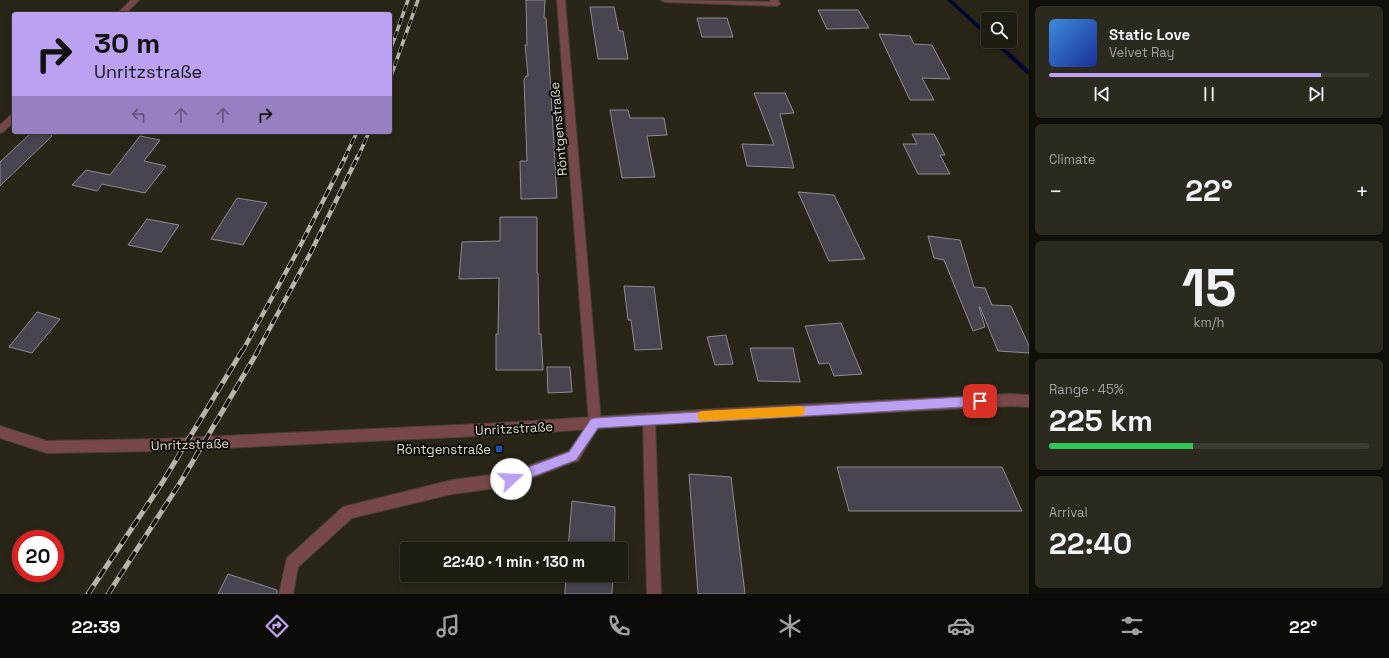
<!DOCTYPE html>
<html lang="en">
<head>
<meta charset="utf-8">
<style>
  body { margin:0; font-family:"Space Grotesk",sans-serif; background:#2c291f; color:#f1f3f6; height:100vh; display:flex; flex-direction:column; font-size:15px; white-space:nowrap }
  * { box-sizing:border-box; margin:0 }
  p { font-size:13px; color:#a1a19f }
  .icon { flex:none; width:22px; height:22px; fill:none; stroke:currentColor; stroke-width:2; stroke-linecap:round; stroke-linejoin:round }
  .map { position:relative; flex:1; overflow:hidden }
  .side { display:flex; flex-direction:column; gap:6px; padding:6px; background:#110f09; width:360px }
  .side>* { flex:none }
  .top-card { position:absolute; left:12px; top:12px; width:380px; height:122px; border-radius:4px; box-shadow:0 2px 10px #0003,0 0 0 1px #3c3a31; background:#bca0f2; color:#111; overflow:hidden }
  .fabs { position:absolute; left:981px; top:12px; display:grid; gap:8px }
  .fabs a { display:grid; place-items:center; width:36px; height:36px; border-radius:4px; background:#1f1c11; box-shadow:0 2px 10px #0003,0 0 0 1px #3c3a31; font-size:20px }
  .speed { position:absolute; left:12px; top:530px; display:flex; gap:8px; font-size:20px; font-weight:700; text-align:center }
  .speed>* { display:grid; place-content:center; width:52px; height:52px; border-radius:50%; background:#1f1c11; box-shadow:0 2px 10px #0003,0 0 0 1px #3c3a31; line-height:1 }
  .speed .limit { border:6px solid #d22; background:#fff; color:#111 }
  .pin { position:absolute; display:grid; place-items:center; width:34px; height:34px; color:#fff; margin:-17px; border-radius:8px; box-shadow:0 2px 6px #0006 }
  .me { position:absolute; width:44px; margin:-22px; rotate:70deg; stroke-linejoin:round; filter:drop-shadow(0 0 3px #0008) }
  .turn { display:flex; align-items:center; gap:14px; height:84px; padding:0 16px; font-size:18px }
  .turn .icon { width:52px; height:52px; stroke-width:2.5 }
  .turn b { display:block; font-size:28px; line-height:34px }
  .lanes { display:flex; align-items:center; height:38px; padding:0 16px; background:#0003; justify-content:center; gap:20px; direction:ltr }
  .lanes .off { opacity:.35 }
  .big { font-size:30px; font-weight:800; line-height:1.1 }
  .side .tile { flex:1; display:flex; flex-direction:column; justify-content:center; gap:6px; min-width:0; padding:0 14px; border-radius:6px; background:#2c291f }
  .side .dial { align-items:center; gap:0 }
  .dial b { font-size:52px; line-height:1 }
  .song { display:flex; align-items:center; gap:12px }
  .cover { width:48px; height:48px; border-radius:6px; background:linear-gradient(135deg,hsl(210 70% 55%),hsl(230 70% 35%)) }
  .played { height:4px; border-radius:2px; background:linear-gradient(90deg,#bca0f2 85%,#3c3a31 85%) }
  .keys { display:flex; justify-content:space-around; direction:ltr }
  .heat { display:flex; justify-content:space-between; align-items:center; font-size:22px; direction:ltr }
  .charge { height:6px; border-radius:3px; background:linear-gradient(90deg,#34c759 45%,#3c3a31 0) }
  .trip { position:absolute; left:400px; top:542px; width:228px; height:40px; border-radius:4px; background:#1f1c11; box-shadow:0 2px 10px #0003,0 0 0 1px #3c3a31; font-weight:800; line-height:40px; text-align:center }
  .menu { display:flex; height:64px; justify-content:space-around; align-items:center; background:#0c0b07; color:#a1a19f }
  .menu .icon { width:28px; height:28px }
  .menu .active { color:#bca0f2 }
  .menu b { font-size:18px; color:#f1f3f6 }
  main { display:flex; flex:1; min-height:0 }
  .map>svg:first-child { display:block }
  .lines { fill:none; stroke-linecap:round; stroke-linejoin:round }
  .stream { fill:#000632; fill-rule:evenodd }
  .building { fill:#4a4350; stroke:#908897 }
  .service-casing { stroke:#464235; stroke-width:2 }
  .minor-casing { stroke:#464235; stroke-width:2 }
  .tertiary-casing { stroke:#464235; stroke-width:2 }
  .service { fill:#78474a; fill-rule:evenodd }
  .minor { fill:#78474a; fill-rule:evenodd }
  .tertiary { fill:#78474a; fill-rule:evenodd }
  .rail-far2-casing { stroke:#b7b5ab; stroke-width:3.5 }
  .rail-far1-casing { stroke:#b7b5ab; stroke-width:4.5 }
  .rail-casing { stroke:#b7b5ab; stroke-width:5 }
  .rail-far2 { stroke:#100e08; stroke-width:2.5; stroke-dasharray:7; stroke-linecap:butt }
  .rail-far1 { stroke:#100e08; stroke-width:3; stroke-dasharray:8; stroke-linecap:butt }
  .rail { stroke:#100e08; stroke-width:3.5; stroke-dasharray:10; stroke-linecap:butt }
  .route { fill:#bca0f2; stroke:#7a689d }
  .slow { fill:#f59e0b }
  .transit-dot { fill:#1a4fb4; stroke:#100e08; stroke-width:1.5 }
  .labels { text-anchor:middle; stroke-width:4; stroke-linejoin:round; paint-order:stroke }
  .street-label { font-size:13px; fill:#dddbd2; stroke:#100e08 }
  .poi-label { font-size:13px; fill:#dddbd2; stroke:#100e08; text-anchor:end }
</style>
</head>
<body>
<main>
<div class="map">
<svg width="1029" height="594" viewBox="0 0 1029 594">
  <rect width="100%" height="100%" fill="#292517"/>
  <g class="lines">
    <path class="stream" d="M947,0H952L988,33V38Z
      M991,41H997L1029,70V75L1027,74Z"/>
  </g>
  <path class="building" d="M526,0H545L544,18H546L549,59L557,198L521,199L520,161H527L524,80L526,76H528L525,45H527Z
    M590,7H614L619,31H623L628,59H598Z
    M818,10H858L869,28L827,29Z
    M697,18H727L733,37H702Z
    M879,34L910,36L914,44L932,45L950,79L922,78L934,100H910Z
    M754,93H785L794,113L780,114L794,168L747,166L742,144L774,145Z
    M610,110H628L630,118H664L667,135L647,136L655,177L622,178Z
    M32,132H49L52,136L0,186V162Z
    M912,134H934L945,155H940L950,174H918L903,144H917Z
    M140,136L160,140L144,161L166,166L145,193L102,184L97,191L72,185L86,170L110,175Z
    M798,192L834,195L865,259L829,261Z
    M237,198L267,203L243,245L211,239Z
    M500,217H537V273H538L539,334H541L543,370H496V334H498L499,278L459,279L462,242L500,241Z
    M147,219L179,225L161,252L128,245Z
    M928,236L960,240L974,287L985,288L992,305L1011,306L1029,346V353L998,351L980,307H979L985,327L973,331L944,260L934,258Z
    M624,286L654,287L662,349L635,350L631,320H628Z
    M37,312L60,319L32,353L9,347Z
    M841,323L862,374L834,376L829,363L819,364L805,326Z
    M726,335L733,364L715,365L707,337Z
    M750,348H793L800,382L758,381Z
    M547,367H570L572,392L548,393Z
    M837,467H1002L1022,511H849Z
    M689,474L731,477L745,594H698Z
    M572,501L615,507L614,549H568Z
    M228,574L277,590V594H218Z
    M566,575H613L612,594H565Z"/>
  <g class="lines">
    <defs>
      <path id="service" d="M595,417L599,419L601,423L578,461L573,462L511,486L452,494L352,518L298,567L293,594H279L287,558L343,507L452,480L511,472L569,451L591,419Z"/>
      <path id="minor" d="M131,0H139L125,14H117Z
        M557,0H565L601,423L599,427L595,429L591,427L589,423Z
        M661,0L771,2L770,0H778L780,4L776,6L665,2Z
        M14,114V122L3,132L0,133V125L11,115Z
        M649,413L653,415L655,419L661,594H647L643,419L645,415Z"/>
      <path id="tertiary" d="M1011,394L1029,395V407L1011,406L715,421L500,435L159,451L47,453L0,438V426L47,441L159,439L500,423L715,409Z"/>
    </defs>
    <use href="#service" class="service-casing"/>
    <use href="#minor" class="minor-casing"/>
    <use href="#tertiary" class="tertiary-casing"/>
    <use href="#service" class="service"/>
    <use href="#minor" class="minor"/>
    <use href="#tertiary" class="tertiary"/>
    <defs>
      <path id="rail-far2" d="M390,51L408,0
        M390,79L418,0
        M345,157L357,132
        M358,157L369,132"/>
      <path id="rail-far1" d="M242,352L297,252L346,156
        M257,352L311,252L358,156"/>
      <path id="rail" d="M88,594L162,483L242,351
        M108,594L180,483L258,351"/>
    </defs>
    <use href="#rail-far2" class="rail-far2-casing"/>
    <use href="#rail-far1" class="rail-far1-casing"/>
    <use href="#rail" class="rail-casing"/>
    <use href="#rail-far2" class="rail-far2"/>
    <use href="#rail-far1" class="rail-far1"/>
    <use href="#rail" class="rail"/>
  </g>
  <path class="route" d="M980,396L983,398L985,401L983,405L980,406L598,428L576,460L511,485L507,483L505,479L507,475L569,452L591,419L595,418Z"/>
  <path class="slow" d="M800,406L804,407L805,411L804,414L800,416L702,421L699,420L697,416L699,412L702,411Z"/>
  <rect class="transit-dot" x="495" y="445" width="8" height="8" rx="2"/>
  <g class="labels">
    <g class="street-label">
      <text transform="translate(558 129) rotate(-95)" y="5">Röntgenstraße</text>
      <text transform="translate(514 428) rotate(-3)" y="5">Unritzstraße</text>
      <text transform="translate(190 444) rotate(-2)" y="5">Unritzstraße</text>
    </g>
    <g class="poi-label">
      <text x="491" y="454">Röntgenstraße</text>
    </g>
  </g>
</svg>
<div class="fabs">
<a><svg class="icon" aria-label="search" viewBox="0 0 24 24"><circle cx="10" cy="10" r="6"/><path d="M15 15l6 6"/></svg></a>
</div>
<div class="speed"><div class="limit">20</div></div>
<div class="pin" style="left:980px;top:401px;background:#d93025"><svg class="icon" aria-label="arrive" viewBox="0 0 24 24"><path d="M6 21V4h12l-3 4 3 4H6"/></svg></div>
<svg class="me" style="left:511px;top:479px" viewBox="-20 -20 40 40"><circle r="19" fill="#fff"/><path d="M0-13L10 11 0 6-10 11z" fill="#bca0f2"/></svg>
<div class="trip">22:40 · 1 min · 130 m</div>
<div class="top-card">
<div class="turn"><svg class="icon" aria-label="right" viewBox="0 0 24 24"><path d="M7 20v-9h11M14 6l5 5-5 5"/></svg><div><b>30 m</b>Unritzstraße</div></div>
<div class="lanes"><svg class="icon off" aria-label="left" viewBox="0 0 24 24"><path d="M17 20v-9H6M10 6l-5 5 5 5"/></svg><svg class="icon off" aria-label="ahead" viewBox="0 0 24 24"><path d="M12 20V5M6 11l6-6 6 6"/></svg><svg class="icon off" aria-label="ahead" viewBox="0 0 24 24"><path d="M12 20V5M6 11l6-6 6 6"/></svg><svg class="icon" aria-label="right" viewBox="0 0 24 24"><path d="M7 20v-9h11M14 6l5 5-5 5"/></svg></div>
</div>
</div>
<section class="side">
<div class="tile">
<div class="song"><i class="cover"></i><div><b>Static Love</b><p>Velvet Ray</p></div></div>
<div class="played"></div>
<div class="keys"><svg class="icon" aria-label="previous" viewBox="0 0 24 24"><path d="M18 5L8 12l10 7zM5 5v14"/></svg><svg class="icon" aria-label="pause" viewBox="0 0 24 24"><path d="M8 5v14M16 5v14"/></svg><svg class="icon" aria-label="next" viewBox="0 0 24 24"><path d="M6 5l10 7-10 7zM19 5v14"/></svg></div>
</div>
<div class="tile"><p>Climate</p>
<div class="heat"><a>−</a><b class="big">22°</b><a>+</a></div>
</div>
<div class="tile dial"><b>15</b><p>km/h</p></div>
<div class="tile"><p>Range · 45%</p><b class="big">225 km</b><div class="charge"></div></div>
<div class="tile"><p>Arrival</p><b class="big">22:40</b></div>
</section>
</main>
<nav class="menu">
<b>22:39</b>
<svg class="icon active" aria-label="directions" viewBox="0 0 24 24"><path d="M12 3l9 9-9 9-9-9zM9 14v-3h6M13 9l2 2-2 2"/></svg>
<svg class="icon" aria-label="music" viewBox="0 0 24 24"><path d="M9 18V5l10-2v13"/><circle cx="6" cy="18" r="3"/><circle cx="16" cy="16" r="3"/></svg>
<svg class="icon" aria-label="phone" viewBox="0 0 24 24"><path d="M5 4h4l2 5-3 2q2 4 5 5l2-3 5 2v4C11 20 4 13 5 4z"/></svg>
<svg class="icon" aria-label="climate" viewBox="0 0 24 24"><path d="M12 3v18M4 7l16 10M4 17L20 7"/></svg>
<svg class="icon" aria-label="car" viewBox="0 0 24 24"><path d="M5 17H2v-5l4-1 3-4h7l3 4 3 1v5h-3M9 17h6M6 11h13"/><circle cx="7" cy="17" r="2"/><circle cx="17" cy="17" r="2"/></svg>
<svg class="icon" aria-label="filters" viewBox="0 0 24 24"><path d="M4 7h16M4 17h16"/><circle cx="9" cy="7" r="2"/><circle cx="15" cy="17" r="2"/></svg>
<b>22°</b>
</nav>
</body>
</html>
